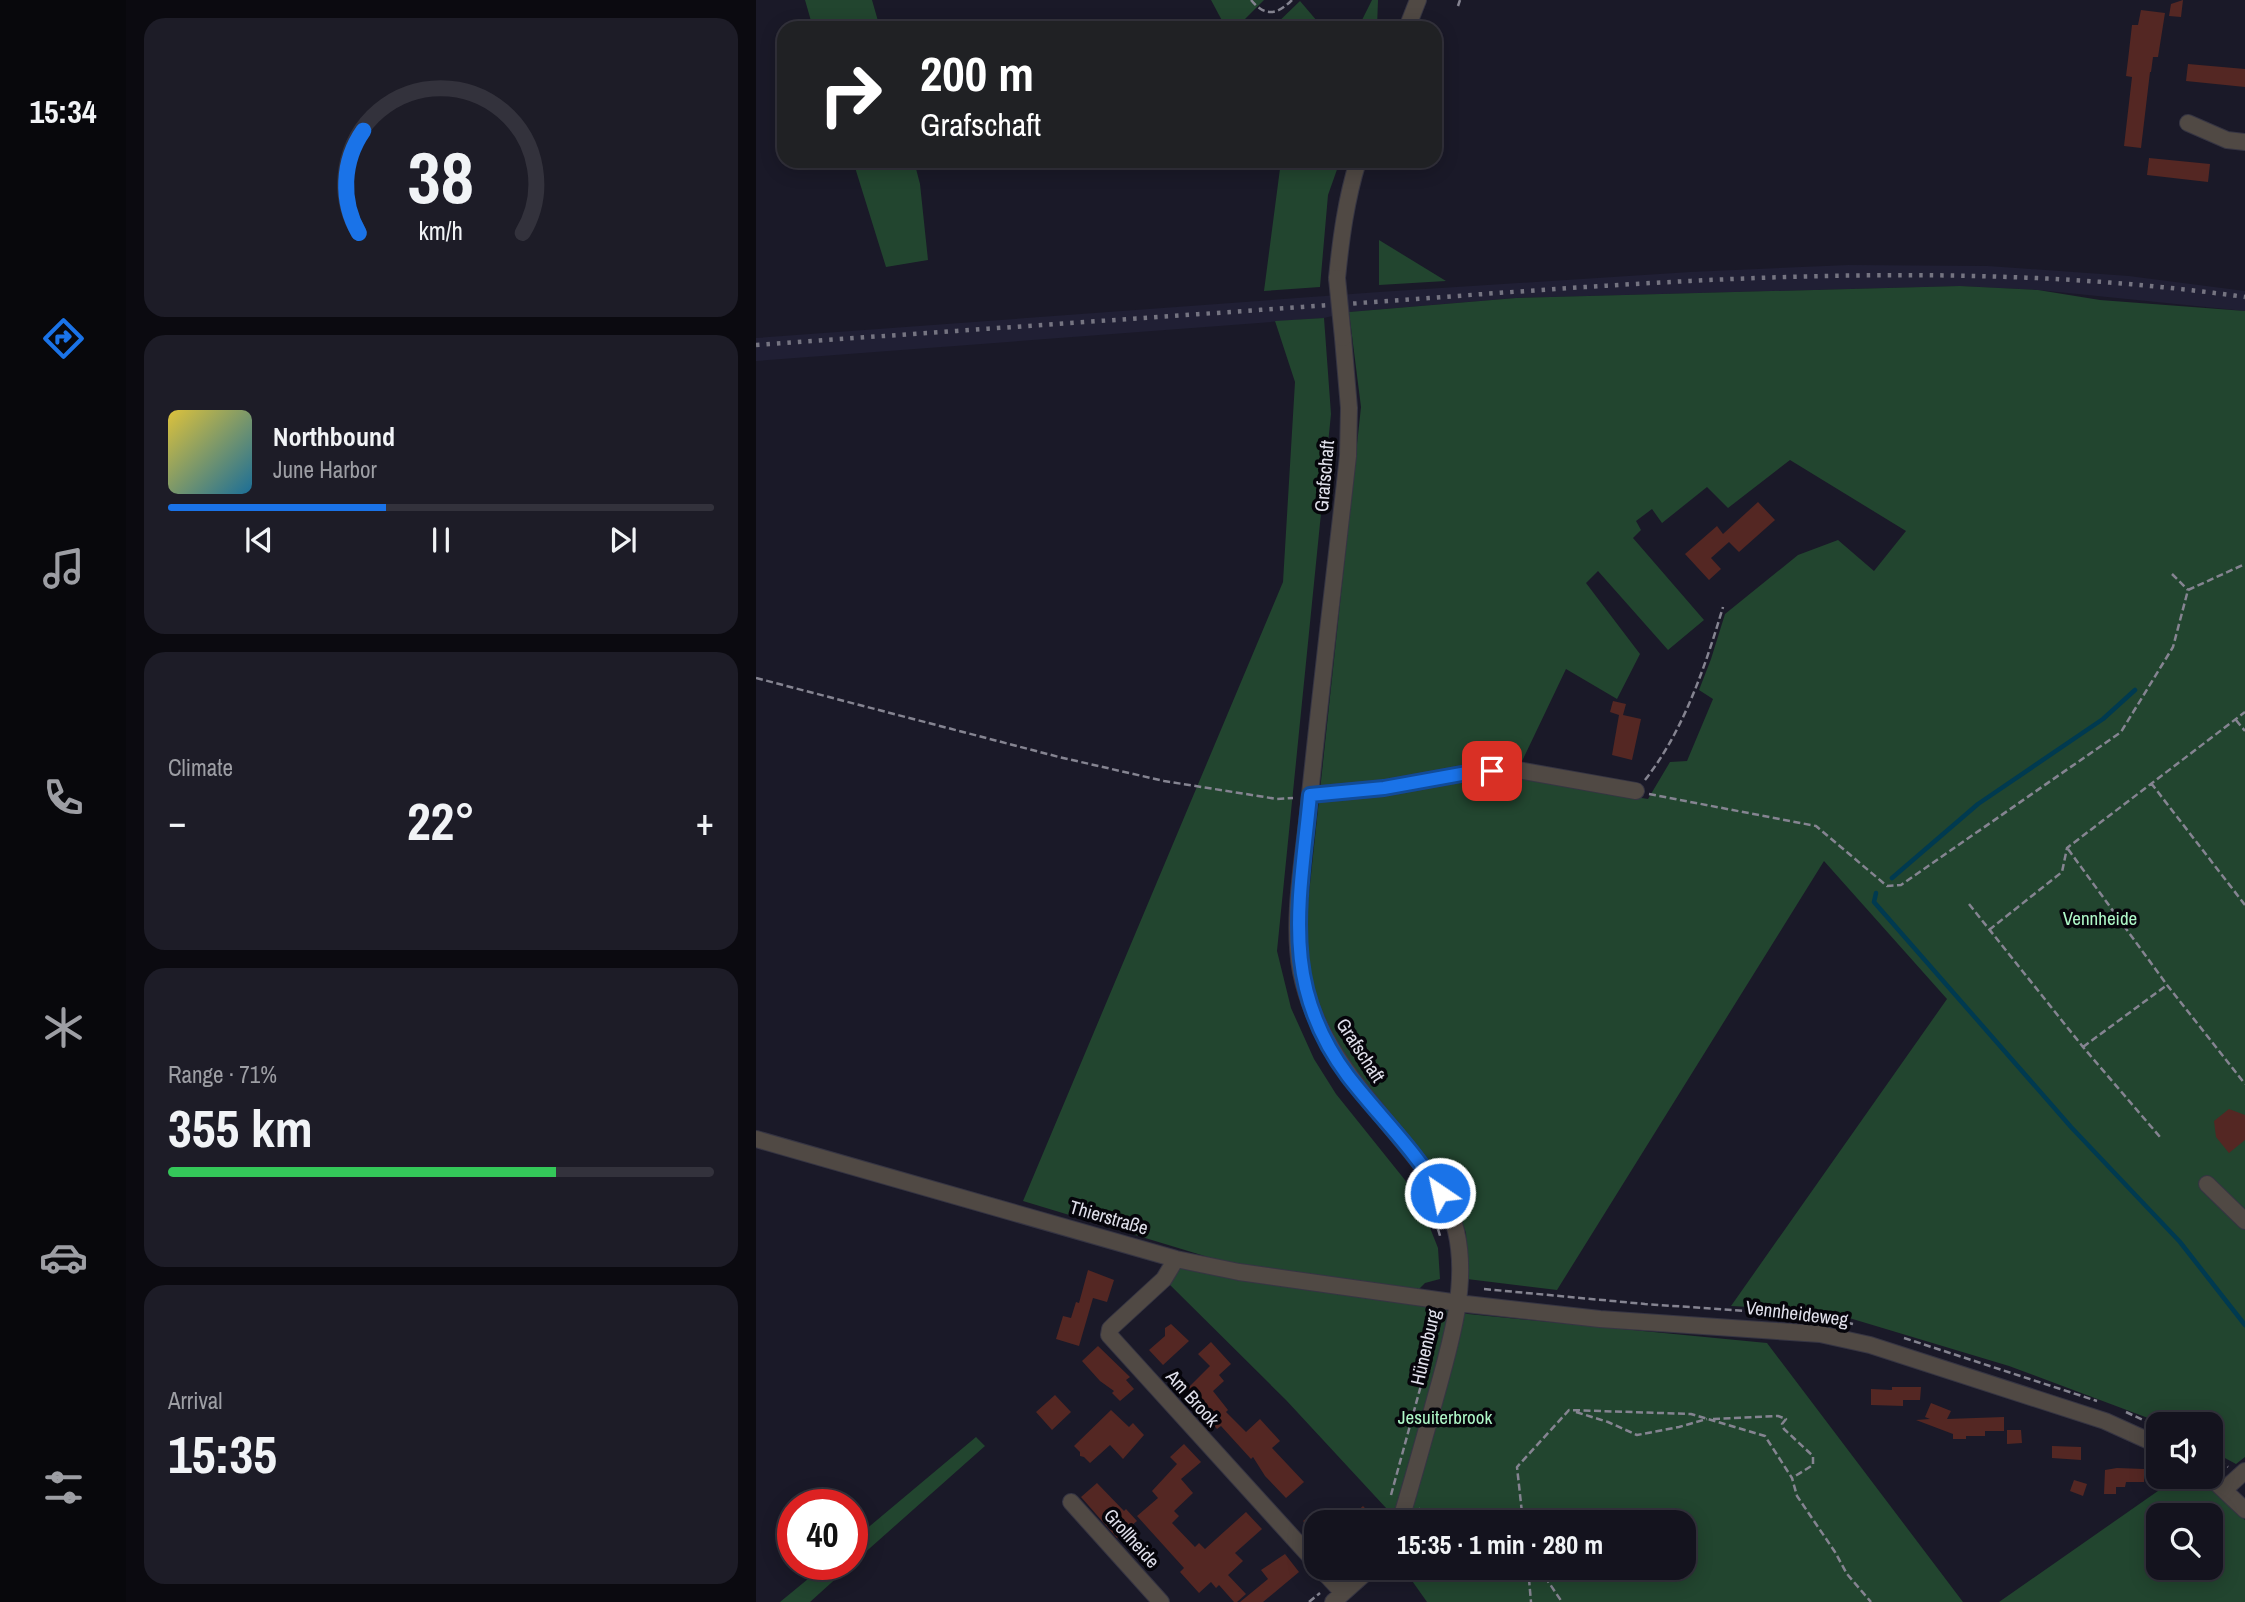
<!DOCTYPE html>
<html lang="en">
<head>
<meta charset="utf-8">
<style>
  body { margin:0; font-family:"Archivo Narrow",sans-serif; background:#1d1c27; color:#f1f3f6; height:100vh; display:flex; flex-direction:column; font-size:26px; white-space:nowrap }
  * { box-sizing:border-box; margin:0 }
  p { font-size:23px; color:#9d9ea4 }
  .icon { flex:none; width:38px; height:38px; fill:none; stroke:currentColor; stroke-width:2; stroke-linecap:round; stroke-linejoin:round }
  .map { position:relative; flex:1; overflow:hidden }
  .panel { display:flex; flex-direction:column; gap:18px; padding:18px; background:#0b0a10; width:630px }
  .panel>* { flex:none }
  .guide { position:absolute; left:21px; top:21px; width:665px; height:147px; border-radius:21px; box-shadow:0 4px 18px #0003,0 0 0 2px #33323c; background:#202124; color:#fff; overflow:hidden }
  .tools { position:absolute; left:1390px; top:1412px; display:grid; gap:14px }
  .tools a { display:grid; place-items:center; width:77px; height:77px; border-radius:14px; background:#14131e; box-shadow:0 4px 18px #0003,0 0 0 2px #33323c; font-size:35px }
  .speed { position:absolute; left:21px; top:1489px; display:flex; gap:14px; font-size:35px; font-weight:700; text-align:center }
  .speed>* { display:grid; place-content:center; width:91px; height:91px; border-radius:50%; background:#14131e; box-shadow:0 4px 18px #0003,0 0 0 2px #33323c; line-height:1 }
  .speed .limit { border:10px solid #d22; background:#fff; color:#111 }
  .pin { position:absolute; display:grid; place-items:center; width:60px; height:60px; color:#fff; margin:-30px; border-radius:14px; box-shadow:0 4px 10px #0006 }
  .me { position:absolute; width:77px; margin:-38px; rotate:326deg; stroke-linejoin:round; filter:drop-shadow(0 0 5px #0008) }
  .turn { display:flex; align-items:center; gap:24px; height:147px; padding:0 28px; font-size:32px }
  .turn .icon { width:91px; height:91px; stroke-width:2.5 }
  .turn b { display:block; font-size:49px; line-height:60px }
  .big { font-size:52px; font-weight:700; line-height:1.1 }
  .panel .tile { flex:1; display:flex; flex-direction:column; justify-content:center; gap:10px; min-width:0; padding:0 24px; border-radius:21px; background:#1d1c27 }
  .panel .dial { align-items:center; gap:0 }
  .dial svg { height:182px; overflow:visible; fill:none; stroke:#33323c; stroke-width:7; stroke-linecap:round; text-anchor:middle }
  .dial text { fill:#f1f3f6; stroke:none }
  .song { display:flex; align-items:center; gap:21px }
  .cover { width:84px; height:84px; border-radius:10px; background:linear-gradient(135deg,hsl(50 70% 55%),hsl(200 70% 35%)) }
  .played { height:7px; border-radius:4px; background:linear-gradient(90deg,#1a73e8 40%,#33323c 40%) }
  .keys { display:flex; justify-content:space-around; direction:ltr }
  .heat { display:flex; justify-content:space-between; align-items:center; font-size:38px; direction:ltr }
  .charge { height:10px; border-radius:5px; background:linear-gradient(90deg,#34c759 71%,#33323c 0) }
  .trip { position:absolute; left:548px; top:1510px; width:392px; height:70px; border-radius:21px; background:#14131e; box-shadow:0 4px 18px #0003,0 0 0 2px #33323c; font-weight:700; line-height:70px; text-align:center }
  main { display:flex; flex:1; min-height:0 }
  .menu { display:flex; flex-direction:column; width:126px; justify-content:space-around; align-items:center; background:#08080c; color:#9d9ea4 }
  .menu .icon { width:49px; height:49px }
  .menu .on { color:#1a73e8 }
  .menu b { font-size:32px; color:#f1f3f6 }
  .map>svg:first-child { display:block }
  .built { fill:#201f34 }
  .green { fill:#22452f; fill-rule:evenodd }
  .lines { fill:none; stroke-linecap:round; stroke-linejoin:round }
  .stream { stroke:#003a50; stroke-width:4.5 }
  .building { fill:#542723 }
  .minor-casing { stroke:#363543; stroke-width:18 }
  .path { stroke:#858491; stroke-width:2.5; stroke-dasharray:7 3.5; stroke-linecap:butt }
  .minor { stroke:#504944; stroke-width:16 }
  .rail { stroke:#757481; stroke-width:4.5; stroke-dasharray:3.5 7; stroke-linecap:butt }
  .minor-bridge-casing { stroke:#363543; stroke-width:18; stroke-linecap:butt }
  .minor-bridge { stroke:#504944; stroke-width:16 }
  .route-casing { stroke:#114b97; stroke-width:18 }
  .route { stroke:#1a73e8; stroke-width:12 }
  .labels { text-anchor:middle; stroke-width:7; stroke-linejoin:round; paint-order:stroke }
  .street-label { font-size:19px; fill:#e0e0eb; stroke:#06050b }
  .park-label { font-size:19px; fill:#aff8c8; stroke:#06050b }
</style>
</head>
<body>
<main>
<nav class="menu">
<b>15:34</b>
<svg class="icon on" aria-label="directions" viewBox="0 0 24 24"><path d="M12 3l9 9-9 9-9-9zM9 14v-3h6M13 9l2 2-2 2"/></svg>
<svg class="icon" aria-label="music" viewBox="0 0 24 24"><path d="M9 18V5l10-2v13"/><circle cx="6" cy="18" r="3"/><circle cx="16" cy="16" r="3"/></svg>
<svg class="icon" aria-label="phone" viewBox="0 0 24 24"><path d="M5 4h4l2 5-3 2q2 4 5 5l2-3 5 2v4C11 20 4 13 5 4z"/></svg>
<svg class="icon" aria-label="climate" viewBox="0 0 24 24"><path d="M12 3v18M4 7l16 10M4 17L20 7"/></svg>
<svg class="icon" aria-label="car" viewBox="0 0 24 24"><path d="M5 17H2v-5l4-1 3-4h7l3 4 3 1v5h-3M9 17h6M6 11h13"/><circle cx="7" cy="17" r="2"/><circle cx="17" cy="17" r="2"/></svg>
<svg class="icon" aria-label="filters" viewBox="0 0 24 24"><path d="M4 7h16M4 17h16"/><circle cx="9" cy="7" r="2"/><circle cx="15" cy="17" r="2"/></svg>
</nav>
<section class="panel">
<div class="tile dial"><svg viewBox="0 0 100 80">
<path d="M14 69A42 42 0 1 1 86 69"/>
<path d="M14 69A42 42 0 0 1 16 24" stroke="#1a73e8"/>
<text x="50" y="56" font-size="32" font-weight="700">38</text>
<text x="50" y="72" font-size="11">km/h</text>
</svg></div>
<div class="tile">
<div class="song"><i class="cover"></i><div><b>Northbound</b><p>June Harbor</p></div></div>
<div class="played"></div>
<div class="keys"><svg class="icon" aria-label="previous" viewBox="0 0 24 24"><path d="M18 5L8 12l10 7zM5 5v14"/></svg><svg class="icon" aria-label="pause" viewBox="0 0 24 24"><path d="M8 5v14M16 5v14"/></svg><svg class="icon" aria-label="next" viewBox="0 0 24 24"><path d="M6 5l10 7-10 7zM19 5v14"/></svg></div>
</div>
<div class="tile"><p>Climate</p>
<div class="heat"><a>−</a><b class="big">22°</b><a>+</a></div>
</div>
<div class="tile"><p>Range · 71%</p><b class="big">355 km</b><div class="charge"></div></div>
<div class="tile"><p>Arrival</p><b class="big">15:35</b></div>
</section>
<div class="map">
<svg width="1489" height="1602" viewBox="0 0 1489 1602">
  <rect width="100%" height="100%" fill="#1a1928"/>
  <path class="built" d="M1092,265L1232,266L1373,276L1489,291V311L1282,290L1204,286L760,298L593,312L568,318L0,361V338L623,292L934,272Z"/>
  <path class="green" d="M49,0H116L124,28H57Z
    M455,0H508L480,28H470Z
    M616,0H622L621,28H602Z
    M544,1L567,28H516Z
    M97,161H158L164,184L172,260L130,267Z
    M525,161H584L572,195L564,287L508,291Z
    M623,240L690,281L623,285Z
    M1204,286L1282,290L1344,300L1489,311V1457L1480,1464L1454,1450V1424H1408L1253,1366L1070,1311L975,1306L1191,999L1068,861L801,1290L711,1279L710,1233L699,1202L678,1171L597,1071L574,1036L558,997L548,940L605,407L593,312L760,298ZM1034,460L1150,531L1118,571L1082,540L1042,555L969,614L955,659L943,690L957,699L931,761L914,762L892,799L758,778L810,669L861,699L884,654L830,583L842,571L912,650L948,620L877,538L885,530L880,521L896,509L906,523L951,487L972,508Z
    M568,318L575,414L521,951L535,1008L558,1059L580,1094L661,1195L682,1248L684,1279L669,1283L660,1292L485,1267L267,1201L527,582L539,382L519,321Z
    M417,1265L712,1314L1011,1343L1207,1602H671L647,1568H928V1522H643L530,1400L408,1279Z
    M220,1437L229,1446L96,1564V1541Z
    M1422,1477H1440L1467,1495L1489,1520V1602H1243ZM1402,1516H1454V1568H1402Z
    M96,1564L54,1602H24L69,1565Z"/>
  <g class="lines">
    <path class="stream" d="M1136,878L1222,804L1347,719L1379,690
      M1120,893L1118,902L1315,1127L1424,1242L1489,1325"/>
  </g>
  <path class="building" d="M1427,0L1425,17L1413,16L1415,4Z
    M1385,10L1409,13L1402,57H1397L1395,72H1394L1385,148L1368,146L1376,77L1370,76L1372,60L1376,25H1382Z
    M1432,64L1489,69V87L1430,81Z
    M1393,158L1454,164L1452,182L1391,175Z
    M1002,502L1019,520L983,552L973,542L955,558L965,569L953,580L929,554L961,526L967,534Z
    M857,701L870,704L867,715L885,719L876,760L856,755L863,715L854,712Z
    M1473,1109L1489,1115V1140L1473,1153L1460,1137L1458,1121Z
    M332,1270L358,1280L351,1302L337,1298L323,1346L300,1339L307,1316L315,1318L320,1302L323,1303Z
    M415,1324L433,1341L407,1365L393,1350L409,1336V1328Z
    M455,1342L475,1364L463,1375L468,1381L457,1391L472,1410L470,1412L490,1432L504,1419L524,1441L516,1448L548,1482L530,1498L509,1476L497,1457L495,1459L465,1426L461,1429L429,1391L454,1366L442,1354Z
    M342,1346L374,1377L370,1380L378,1389L364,1401L356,1393L358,1391L344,1381L326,1361Z
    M1136,1387H1165L1164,1400H1147V1406L1115,1405V1389L1136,1390Z
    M299,1395L315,1412L296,1430L280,1412Z
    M1175,1403L1195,1411L1191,1419L1248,1417V1431H1229V1436H1210V1439H1197V1434L1160,1420L1174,1419L1169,1417Z
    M355,1410L373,1427L377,1423L388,1435L367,1459L354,1445L334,1463L328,1457L324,1456V1452L318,1446Z
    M1251,1430H1265L1266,1443L1251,1444Z
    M428,1444L445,1462L425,1479L437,1493L418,1511L423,1516L416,1523L439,1547L443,1543L449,1549L490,1512L506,1529L479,1553L487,1561L472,1575L490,1594L481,1602H478L463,1585L460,1588L455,1582L443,1593L424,1572L428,1568L381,1516L402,1498L396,1491L421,1464L414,1457Z
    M1296,1446L1325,1447V1460L1296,1458Z
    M1361,1468L1388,1469V1482H1370L1369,1487H1360V1494H1348L1349,1470Z
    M1318,1480L1331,1484L1327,1496L1314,1491Z
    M341,1483L368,1511L370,1509L381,1521L361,1538L325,1497Z
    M607,1506L622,1522H589Z
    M557,1513L566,1522H560V1527L556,1531L547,1521Z
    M529,1554L543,1572L507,1602H484L512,1579L505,1570Z"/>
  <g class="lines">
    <defs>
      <path id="minor" d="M651,28L662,0
        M1432,123L1471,140L1489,142
        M581,278C585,238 590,200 602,161
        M587,338L593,408L592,456C579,572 565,687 553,804C548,856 535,920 545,972C558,1036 598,1083 638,1131C662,1161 691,1192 700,1231C714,1290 690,1357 675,1414C665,1450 655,1486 644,1522
        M554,795L628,788L711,773L762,770L880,791
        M0,1139L420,1259L483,1272L710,1304L844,1319L1064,1334L1114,1345L1349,1421L1402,1445
        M1451,1184L1489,1221
        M420,1259L408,1279L358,1325L354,1329L353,1335L560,1563
        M1454,1477L1489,1510
        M1469,1489L1489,1471
        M315,1502L405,1602
        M564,1568L587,1593
        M577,1602L615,1568"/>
    </defs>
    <use href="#minor" class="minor-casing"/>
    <path class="path" d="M495,0C509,17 521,15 536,0
      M702,6L704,0
      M1416,574L1432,590
      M0,678L303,757L408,781L521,799L537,798
      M1480,720L1489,731
      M889,780C928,730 949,667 967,607
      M1395,783L1489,905
      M893,794L1060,826L1131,886L1145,885L1365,732L1417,647L1432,590L1489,564
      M1312,849L1411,985L1489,1084
      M1213,904L1327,1047L1404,1137
      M1233,930L1306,872L1311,848L1489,712
      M1327,1047L1411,985
      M679,1219L685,1239
      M728,1289L889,1304L1063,1316L1097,1324
      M1148,1338L1341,1401
      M820,1412L852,1422L881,1435L923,1427L951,1419
      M1370,1412L1389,1421
      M957,1419L1022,1416L1030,1419L1026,1424L1028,1429L1057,1456V1465L1036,1478
      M1454,1455L1472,1467
      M635,1495L673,1356L681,1315
      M663,1509L709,1517L720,1522
      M767,1522L761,1467L813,1410L935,1414L1009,1436L1036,1478L1041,1496L1079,1552L1091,1574L1115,1602
      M772,1568L775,1602
      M783,1568L806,1602
      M553,1602L564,1593"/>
    <use href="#minor" class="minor"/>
    <path class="rail" d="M0,345C224,329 449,314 673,298C945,278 1218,259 1489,297"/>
    <defs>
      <path id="minor-bridge" d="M581,278L587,338"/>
    </defs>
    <use href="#minor-bridge" class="minor-bridge-casing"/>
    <use href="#minor-bridge" class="minor-bridge"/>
  </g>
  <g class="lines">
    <defs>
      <path id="route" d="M684,1193C659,1150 622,1115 592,1076C523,984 544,901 554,795L628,788L711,773L736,771"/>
    </defs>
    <use href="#route" class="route-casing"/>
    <use href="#route" class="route"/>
  </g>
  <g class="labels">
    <g class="street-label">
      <text transform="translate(568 476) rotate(-85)" y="7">Grafschaft</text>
      <text transform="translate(605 1050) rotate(57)" y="7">Grafschaft</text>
      <text transform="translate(353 1217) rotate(16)" y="7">Thierstraße</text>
      <text transform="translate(1041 1313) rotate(7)" y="7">Vennheideweg</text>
      <text transform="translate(669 1347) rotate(-77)" y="7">Hünenburg</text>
      <text transform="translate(437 1398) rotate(48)" y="7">Am Brook</text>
      <text transform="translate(376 1538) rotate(48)" y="7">Grollheide</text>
    </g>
    <g class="park-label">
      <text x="1344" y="925">Vennheide</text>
      <text x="689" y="1424">Jesuiterbrook</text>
    </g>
  </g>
</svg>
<div class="tools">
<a><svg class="icon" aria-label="sound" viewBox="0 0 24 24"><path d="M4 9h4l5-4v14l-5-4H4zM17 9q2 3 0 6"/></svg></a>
<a><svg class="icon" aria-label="search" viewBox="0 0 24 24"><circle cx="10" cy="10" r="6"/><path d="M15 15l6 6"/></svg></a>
</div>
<div class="speed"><div class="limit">40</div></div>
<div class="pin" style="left:736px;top:771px;background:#d93025"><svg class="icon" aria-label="arrive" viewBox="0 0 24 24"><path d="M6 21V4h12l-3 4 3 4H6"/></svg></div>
<svg class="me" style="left:684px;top:1193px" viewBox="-20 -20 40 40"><circle r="17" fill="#1a73e8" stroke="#fff" stroke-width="3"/><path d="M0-11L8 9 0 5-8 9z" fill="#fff"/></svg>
<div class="trip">15:35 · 1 min · 280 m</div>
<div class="guide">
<div class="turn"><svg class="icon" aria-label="right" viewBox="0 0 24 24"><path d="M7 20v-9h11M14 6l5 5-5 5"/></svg><div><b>200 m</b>Grafschaft</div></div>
</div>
</div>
</main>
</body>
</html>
